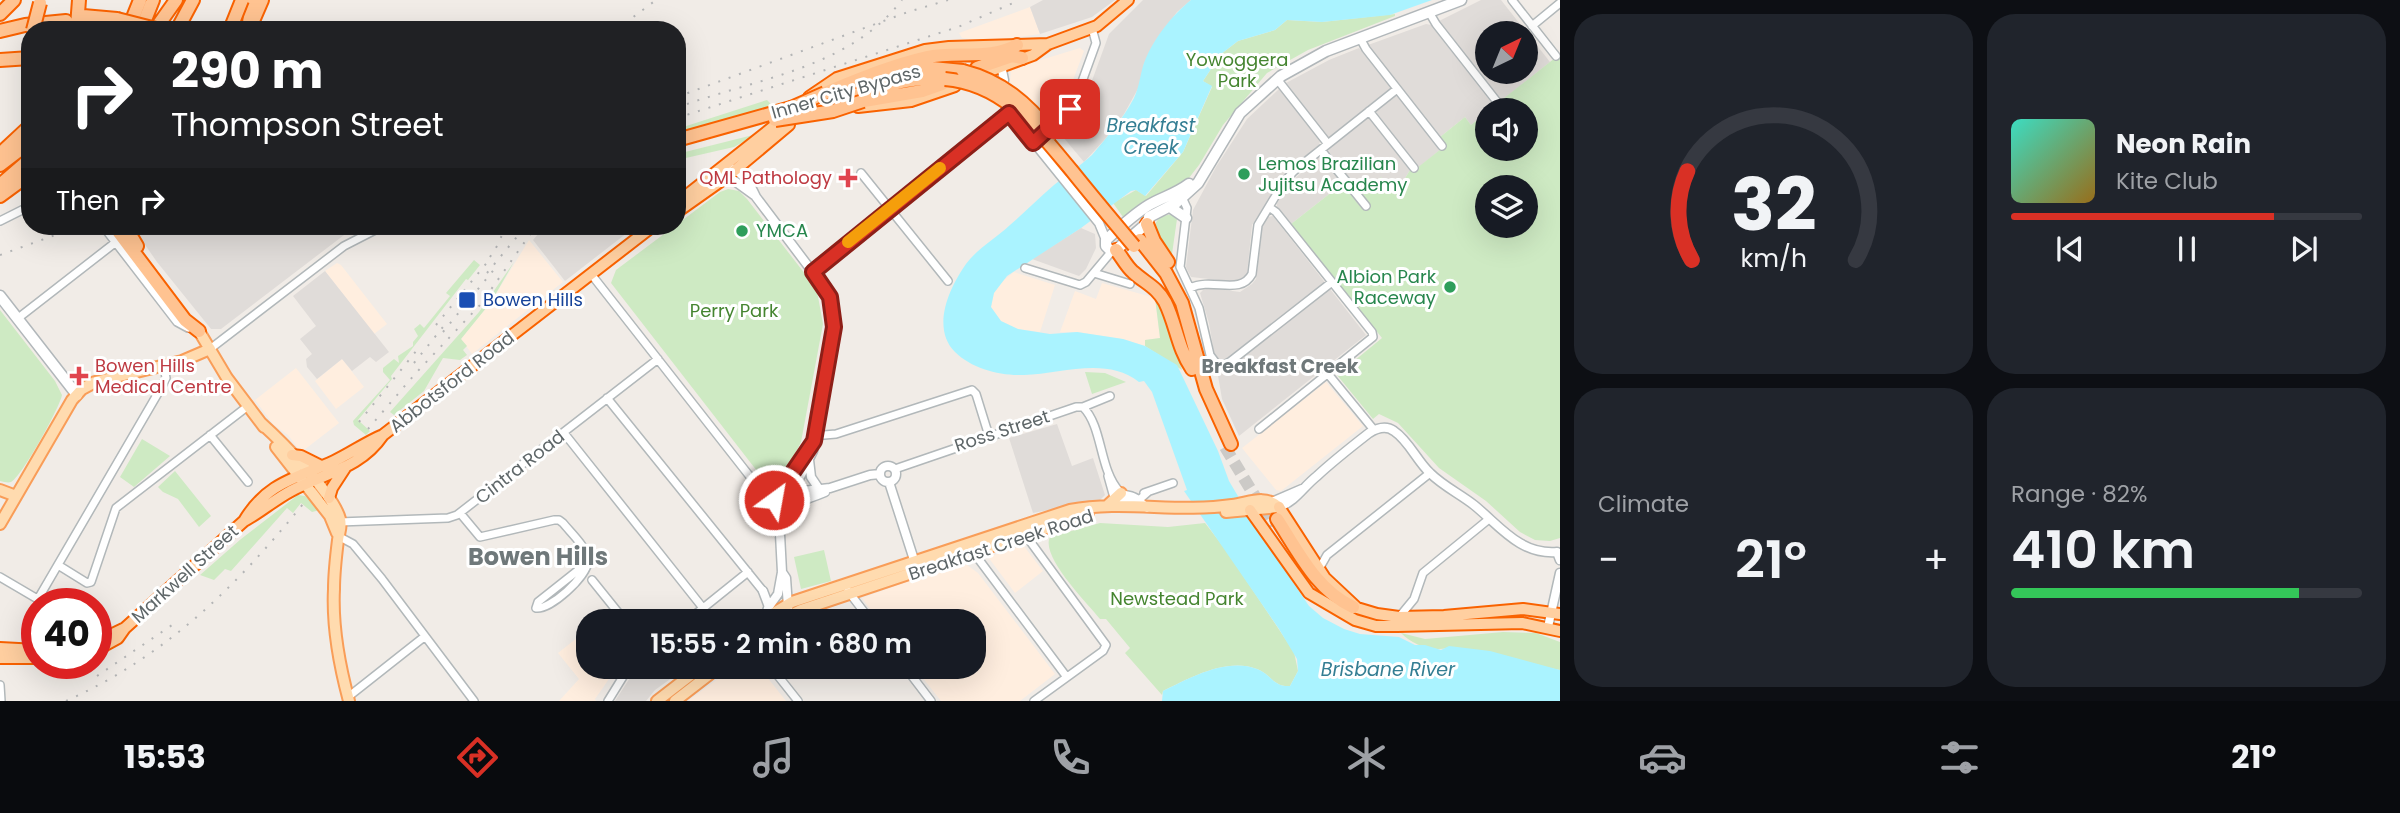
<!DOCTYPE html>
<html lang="en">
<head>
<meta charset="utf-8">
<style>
  body { margin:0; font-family:Poppins,sans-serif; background:#20242c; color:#f1f3f6; height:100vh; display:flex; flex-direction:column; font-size:26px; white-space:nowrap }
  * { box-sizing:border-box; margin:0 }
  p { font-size:23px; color:#9ea1a6 }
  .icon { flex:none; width:38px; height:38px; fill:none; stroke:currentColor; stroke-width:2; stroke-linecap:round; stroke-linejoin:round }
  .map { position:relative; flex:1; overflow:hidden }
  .side { display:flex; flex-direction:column; gap:14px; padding:14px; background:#0d0f14; width:840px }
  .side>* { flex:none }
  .banner { position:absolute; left:21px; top:21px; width:665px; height:214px; border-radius:28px; box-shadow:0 7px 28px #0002; background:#202124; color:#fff; overflow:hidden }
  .needle { width:46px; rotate:43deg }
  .tools { position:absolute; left:1475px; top:21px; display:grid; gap:14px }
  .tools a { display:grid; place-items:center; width:63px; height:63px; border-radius:50%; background:#171b24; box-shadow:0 7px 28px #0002; font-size:35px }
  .speed { position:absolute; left:21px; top:588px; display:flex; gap:14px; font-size:35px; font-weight:700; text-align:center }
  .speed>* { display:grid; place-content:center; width:91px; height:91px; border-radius:50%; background:#171b24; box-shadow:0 7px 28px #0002; line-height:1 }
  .speed .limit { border:10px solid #d22; background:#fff; color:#111 }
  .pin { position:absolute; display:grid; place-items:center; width:60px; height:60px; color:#fff; margin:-30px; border-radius:14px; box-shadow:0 4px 10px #0006 }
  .me { position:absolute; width:77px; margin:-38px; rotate:32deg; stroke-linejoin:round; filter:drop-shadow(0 0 5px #0008) }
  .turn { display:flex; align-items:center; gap:24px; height:147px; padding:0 35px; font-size:32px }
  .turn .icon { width:91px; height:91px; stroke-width:2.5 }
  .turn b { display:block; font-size:49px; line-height:60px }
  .then { display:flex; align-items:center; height:66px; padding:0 35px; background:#0003; gap:14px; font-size:26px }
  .big { font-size:52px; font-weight:600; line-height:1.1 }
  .side .tile { flex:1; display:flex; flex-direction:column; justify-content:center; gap:10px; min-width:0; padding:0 24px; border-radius:28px; background:#20242c }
  .side .dial { align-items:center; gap:0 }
  .dial svg { height:182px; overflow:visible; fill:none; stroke:#363941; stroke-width:7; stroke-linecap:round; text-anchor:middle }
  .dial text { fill:#f1f3f6; stroke:none }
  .song { display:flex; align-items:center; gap:21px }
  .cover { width:84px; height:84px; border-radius:10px; background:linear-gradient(135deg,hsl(170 70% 55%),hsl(40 70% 35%)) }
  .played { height:7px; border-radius:4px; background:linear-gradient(90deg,#d93025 75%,#363941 75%) }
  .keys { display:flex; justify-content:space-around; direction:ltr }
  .heat { display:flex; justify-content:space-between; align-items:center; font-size:38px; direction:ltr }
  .charge { height:10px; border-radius:5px; background:linear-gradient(90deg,#34c759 82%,#363941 0) }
  .side .tiles { flex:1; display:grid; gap:14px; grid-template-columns:repeat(2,1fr) }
  .trip { position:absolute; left:576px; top:609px; width:410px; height:70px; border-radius:28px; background:#171b24; box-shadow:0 7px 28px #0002; font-weight:600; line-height:70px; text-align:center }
  .menu { display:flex; height:112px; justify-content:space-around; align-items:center; background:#090b0e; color:#9ea1a6 }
  .menu .icon { width:49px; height:49px }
  .menu .active { color:#d93025 }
  .menu b { font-size:32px; color:#f1f3f6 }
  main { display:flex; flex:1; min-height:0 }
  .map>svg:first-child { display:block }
  .commercial { fill:#ffeedf }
  .industrial { fill:#e0dcd9; fill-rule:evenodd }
  .green { fill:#ceeac3; fill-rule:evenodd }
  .water { fill:#aaf3ff }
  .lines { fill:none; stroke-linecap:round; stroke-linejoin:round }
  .motorway-tunnel { stroke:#cccac7; stroke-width:12; stroke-dasharray:12 6; stroke-linecap:butt }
  .minor-casing { stroke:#b2b8ba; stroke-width:10 }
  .tertiary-casing { stroke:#b2b8ba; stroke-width:11 }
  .secondary-casing { stroke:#b1b7ba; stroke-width:13 }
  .primary-casing { stroke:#f99d58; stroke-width:14 }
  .trunk-casing { stroke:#f96200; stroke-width:14 }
  .motorway-casing { stroke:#f96200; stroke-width:16 }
  .minor { stroke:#fff; stroke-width:7 }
  .tertiary { stroke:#fff; stroke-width:8 }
  .secondary { stroke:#fff; stroke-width:10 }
  .primary { stroke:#ffdbaf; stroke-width:10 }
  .trunk { stroke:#ffcfa0; stroke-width:10 }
  .motorway { stroke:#ffc391; stroke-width:12 }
  .rail { stroke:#b4b5b6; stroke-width:2; stroke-dasharray:2 9; stroke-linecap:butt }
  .motorway-bridge-casing { stroke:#f96200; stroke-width:16; stroke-linecap:butt }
  .motorway-bridge { stroke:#ffc391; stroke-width:12 }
  .route-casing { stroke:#8d1f18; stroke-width:18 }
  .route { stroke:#d93025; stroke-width:12 }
  .slow { stroke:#f59e0b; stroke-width:12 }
  .leisure-dot { fill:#2e9e5b; stroke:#fff; stroke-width:2.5 }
  .health-dot { fill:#e0444e; stroke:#fff; stroke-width:2.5 }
  .transit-dot { fill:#1a4fb4; stroke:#fff; stroke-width:2.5 }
  .labels { text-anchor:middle; stroke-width:6; stroke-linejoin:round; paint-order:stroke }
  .park-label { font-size:18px; fill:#458530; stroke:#fff }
  .street-label { font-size:18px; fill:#5e6668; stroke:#fff }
  .leisure-label { font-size:18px; fill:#27864d; stroke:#fff; text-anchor:start }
  .health-label { font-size:18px; fill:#be3a42; stroke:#fff; text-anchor:end }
  .transit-label { font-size:18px; fill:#164399; stroke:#fff; text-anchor:start }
  .water-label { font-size:19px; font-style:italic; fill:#347e93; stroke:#fff }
  .neighbourhood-label { font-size:19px; font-weight:bold; fill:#6f787a; stroke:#fff }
  .district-label { font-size:24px; font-weight:bold; fill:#6f787a; stroke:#fff }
</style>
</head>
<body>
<main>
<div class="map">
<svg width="1560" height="701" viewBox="0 0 1560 701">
  <rect width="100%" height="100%" fill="#f1ece7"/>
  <path class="commercial" d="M1030,7L1040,34L1003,39H970L962,38L959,33Z
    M1080,48L1084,51L1064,104L1047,117L1028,96L1010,82L1011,69Z
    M529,240L563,282L472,354L461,339L491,302Z
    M337,263L341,265L387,324L374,334L325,271Z
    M1014,272L1055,285L1040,332L1017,329L1001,321L991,307L994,293L999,284Z
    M1102,283L1155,298L1160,338L1145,340V346L1123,339L1077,332H1060L1075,291L1096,299Z
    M342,359L364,387L336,409L315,381Z
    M296,368L339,423L304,450L298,448L288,435L274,425L255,400Z
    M1326,382L1363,426L1281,491L1276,490L1242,448Z
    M1023,545L1043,571L1015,593L988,557Z
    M956,564L967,565L978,573L1055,674L1020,701H941L914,667H973V621H879L862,598Z
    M577,638L588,652V667H599L609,679L595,699L596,701H559L579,679L558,653Z
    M734,667H759L786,701H688Z"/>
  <path class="industrial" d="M1043,0H1115L1092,17L1040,34L1030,7Z
    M1143,0H1191L1177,12L1161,34L1144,64L1140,85L1124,114L1107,137L1084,162L1058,131L1082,108L1109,34Z
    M1481,0H1501L1550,62L1501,101L1439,21ZM1488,33H1526V72H1488Z
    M1426,24L1431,25L1494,106L1471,125L1465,117L1440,137L1368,45Z
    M1359,48L1391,88L1329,138L1286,83L1329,60Z
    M1279,89L1320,141L1319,145L1287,171L1252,225L1247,274L1237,282L1191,277L1186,267L1193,210L1216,167L1247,119Z
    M1397,95L1440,150L1419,167L1376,112Z
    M1369,117L1410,170L1395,195L1381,177L1361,193L1328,150Z
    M1321,156L1342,184L1291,224L1277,207V203L1294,179Z
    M1273,216L1366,335L1239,436L1222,399L1209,323L1200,293L1203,290L1210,288L1240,292L1252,284L1256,279L1262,227L1268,217Z
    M132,226H343L348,232L221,329H211L157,262Z
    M545,226H636L565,281L533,240Z
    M1081,228L1095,234L1096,248L1086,269L1079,276L1032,259Z
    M325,271L389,352L376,362L370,357L352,371L342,359L317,379L307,367L306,359L312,354L300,339L316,326L293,296Z
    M1057,424L1072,466L1093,458L1105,495L1100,500L1033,513L1009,438Z
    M637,667H687L655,690L646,701H615Z"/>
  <path class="green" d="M1395,14V16L1308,50L1267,73L1223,125L1199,165L1185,183L1173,191L1142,202L1123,217L1113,203L1136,190L1146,196L1183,152L1212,87L1203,81L1221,54L1238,41L1275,30L1287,20L1322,22Z
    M1560,54V538L1550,541L1535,540L1520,532L1486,501L1439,468L1398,423L1379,414L1373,419L1337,375L1382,338L1291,224L1342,184L1363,210L1370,205L1361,193L1381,177L1395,195L1410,170L1412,172L1446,145L1440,137L1465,117L1471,125L1487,112L1488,149H1526V110H1489ZM1488,187H1526V226H1488Z
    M767,100L773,106L677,134V129Z
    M757,134L734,147L677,160V154Z
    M728,189L739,191L747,199L812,283L817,291L823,324L801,442L794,456L772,484L764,480L611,283L616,270L720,192Z
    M1173,214L1177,216V219L1171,261C1161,245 1140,217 1173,214Z
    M474,260L480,265L468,280L466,279L391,376L392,379L358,420L370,431L366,435L354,425L353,421L390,380L383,372V368L394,359L399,363L398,356L413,346V342L418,336L414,329L420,324L424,328L450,296L446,293Z
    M514,262L491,302L461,339L467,346L463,350L467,355L460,360L443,358L424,391L394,415L390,412L479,312Z
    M1155,298L1166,320L1182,370L1145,346V340L1160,338Z
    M0,310L55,381L62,395C60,407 21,478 11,482C8,483 4,482 0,481Z
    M1085,372L1105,373L1126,382L1092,394Z
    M142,439L170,456L134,487L120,477Z
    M175,471L211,516L199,527L178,499L163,492L158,487Z
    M298,495L305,496L320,510L312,512L301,503L293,513L287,508L231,571L225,569L214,580L200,575L241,539Z
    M1100,523L1168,527L1205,523L1226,550L1294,652L1298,671L1290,686C1273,687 1271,674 1257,669C1227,657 1189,678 1163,691L1162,695L1125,653L1130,648L1106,619H1100C1087,603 1040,556 1050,537Z
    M824,550L831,581L801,589L794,557Z
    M1503,632L1536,633L1560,642V670L1447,648C1432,652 1411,644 1401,633L1425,639Z"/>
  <path class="water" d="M1432,0L1390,15L1322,22L1287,20L1275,30L1238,41L1221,54L1203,81L1212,86L1183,152L1145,196L1136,190L1131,191L1081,228L1007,276L994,293L991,307L1001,321L1018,329L1050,334L1077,332L1123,339L1145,346L1177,365L1218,451L1229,481L1261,535L1309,606L1323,618L1344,629L1360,634L1399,637L1415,645H1425L1441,650L1449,646L1490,651L1560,670V701H1162L1163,691C1189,678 1227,657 1257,669C1271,674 1273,687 1290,686L1298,671L1297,659L1279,629L1184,491L1187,490L1152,392L1144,381L1139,382C1106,356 1061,374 1024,375C1001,376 972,369 955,352C931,328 949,288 966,264C978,248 996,238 1010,225C1025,212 1039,198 1054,185C1066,175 1080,166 1092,155C1107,137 1123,119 1134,98C1139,87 1140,77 1143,66C1151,42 1171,16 1191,0Z"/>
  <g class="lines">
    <path class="motorway-tunnel" d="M1225,447L1273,526"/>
    <defs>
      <path id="minor" d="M1512,0L1556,56
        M1429,12L1436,24L1498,103
        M1532,26L1560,3
        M1360,38L1366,49L1442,146
        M1277,79L1328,144
        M1369,111L1414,168
        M1046,130L1075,101L1096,43L1092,28
        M1321,150L1366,206
        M861,173L948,281
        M1181,195L1187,208L1180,267L1199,308L1210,355L1216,363L1224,365L1231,361L1332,282
        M0,221L30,206
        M103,226L177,322L188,328
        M1025,268L1080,285L1086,282L1112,251
        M1094,273L1130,284
        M591,274L755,483L765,499L775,503
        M1190,288C1213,277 1240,296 1252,274L1258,225L1284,182L1294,171L1397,89
        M17,319L116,242
        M210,349L344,246L383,226
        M1328,374L1374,430
        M607,398L763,591
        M1083,407C1103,427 1099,469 1119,491C1123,496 1128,494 1134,497C1139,499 1143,504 1147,508
        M1259,429L1373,337L1372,332L1276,212L1269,207
        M816,432L824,435L836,434L972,390L976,394L989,436
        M564,433L703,608
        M210,435L248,482
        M895,469L1076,407H1083L1110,396
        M1108,476L1113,494L1122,500H1139L1148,492
        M756,483L767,490L776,492
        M1144,493L1173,483
        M460,513L480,537L554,520H559L563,523C571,533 588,548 588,561C587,577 550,610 536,608
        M339,522L448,518L457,515L658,359
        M1024,533L1106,645L1103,651L1034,701
        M338,536L353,544L382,579L474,701
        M974,553L1066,676
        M58,565L87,583L91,582L116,508L248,406
        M1319,569L1327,555L1430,473
        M0,577L46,604
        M592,580L625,621
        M848,591L871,621
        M38,599L161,388L166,378L164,366
        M536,608L538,602L586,564
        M1400,616L1414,599L1423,573L1489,519
        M687,621L748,572
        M771,667L798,701
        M905,667L931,701
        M0,685L1,701
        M348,697L424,637
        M608,701L629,667"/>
      <path id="tertiary" d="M1001,65L1004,80
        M1007,109L1099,223L1106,240
        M731,168C745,174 750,184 756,197L827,291L833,307L834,327L813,451L793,491
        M725,174L754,195
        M813,272L1009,113
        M809,460L811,477L819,489
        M880 474a8 8 0 1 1 16 0a8 8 0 1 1-16 0Z
        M889,482L916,566
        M782,488L814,441
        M794,492L830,488L870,475L880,474
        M1272,502L1302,489
        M1279,507C1296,501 1303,487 1317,476C1333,461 1351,447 1369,433C1377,428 1386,425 1394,431C1409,441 1417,461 1430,473C1443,486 1460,494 1474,505C1500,526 1520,555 1557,552L1560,560
        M780,534C793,497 792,506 825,492
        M782,572L786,578L788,607
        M763,591L769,607
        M765,619L768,608L778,594L782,572L780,534L776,525L778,507L774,497L776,492L782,488L793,491
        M1548,627L1560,573"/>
      <path id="secondary" d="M1170,207L1186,218
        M1149,217L1176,203L1198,183L1240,113L1281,76L1326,51L1461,0
        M1149,219L1144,226L1116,250H1110L1106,246V240C1119,228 1134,214 1149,205C1163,197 1176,194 1189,184
        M0,296L77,395"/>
      <path id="primary" d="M199,331L227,378L264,427
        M261,423C282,442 333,493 340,519C342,528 339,532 338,540C336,556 334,572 334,589C332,627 339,664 349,701
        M276,447L330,516L337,533
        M0,490L16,496
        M1107,506L1121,493
        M1226,512L1279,507
        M0,524L72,400L82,389L95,382L182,361L210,349
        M761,621L792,602L1070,510C1123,500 1178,513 1232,505C1249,503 1264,494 1279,507
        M778,621L801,610L1088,514
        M657,701L701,667
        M675,701L719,667"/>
      <path id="trunk" d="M987,72L1033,55L1048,44L1097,26L1128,0
        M809,97L837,78L925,50L949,47L1048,44
        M858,107L911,101L955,86
        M677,203L783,119
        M677,212L728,176L789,125
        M292,455L301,456L321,466
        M329,498L332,488L345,468
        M1279,507L1325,578L1357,608L1377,614L1399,617L1444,616L1523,609L1560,614
        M1250,510L1309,593L1355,620L1376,626H1397L1522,623L1560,631
        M244,521C261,512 274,500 291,491C324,473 360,469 383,435
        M96,642L125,628
        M0,648L37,650
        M96,650L118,638L125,628L244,521C267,482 297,478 334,461C351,453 366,442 383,435L653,226
        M0,658H37"/>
      <path id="motorway" d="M0,14L14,0
        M78,21L83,16L117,19
        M159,24L176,0
        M249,24L251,0
        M77,26L79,0
        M128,30L140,0
        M141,30L153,0
        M177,30L193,0
        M249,30L262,0
        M0,31L25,25L66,21
        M0,60L30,58
        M977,68L1012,56L1022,58
        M893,75L932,68L963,71
        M825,93C859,79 892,65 927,57C956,51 992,60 1017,45
        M850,97C881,88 912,75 945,79
        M864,101L922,91L942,84
        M677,140L791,108
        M0,154L30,126
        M0,165L30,142
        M0,185L30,159
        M0,196L30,174
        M1147,224L1154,241L1168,262
        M114,226L185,320L199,331
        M125,226L137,246
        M1140,240L1166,273L1182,303L1206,389L1231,444
        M1116,250C1122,257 1126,266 1133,272C1145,283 1157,287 1165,302C1176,324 1178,349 1192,369
        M1277,519C1298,551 1316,590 1353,607"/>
    </defs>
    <use href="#minor" class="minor-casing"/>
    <use href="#tertiary" class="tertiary-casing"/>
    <use href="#secondary" class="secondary-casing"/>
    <use href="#primary" class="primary-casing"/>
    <use href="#trunk" class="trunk-casing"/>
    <use href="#motorway" class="motorway-casing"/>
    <use href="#minor" class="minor"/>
    <use href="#tertiary" class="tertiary"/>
    <use href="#secondary" class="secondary"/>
    <use href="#primary" class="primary"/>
    <use href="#trunk" class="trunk"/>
    <use href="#motorway" class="motorway"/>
    <path class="rail" d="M616,30L656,0
      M677,97L908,12L948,0
      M687,104C762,78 851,66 902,0
      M677,118L958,27L1020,0
      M0,255L80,226
      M490,257L499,243L505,226
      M487,273L520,233
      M436,325L489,260
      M443,332L496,267
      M414,363L447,322
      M359,422L417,350
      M368,429L415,374L480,305L536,226
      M97,676L178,621
      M66,701C166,656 235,588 303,504"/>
    <defs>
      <path id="motorway-bridge" d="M117,19L160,30
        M66,29H86
        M33,30L40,3
        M230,30L242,0
        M963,71C1002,81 1027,103 1052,134
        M945,79C1004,84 1036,128 1072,171C1092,196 1113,221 1134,246
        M791,108L825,93
        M775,120L833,111L863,101"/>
    </defs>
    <use href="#motorway-bridge" class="motorway-bridge-casing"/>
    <use href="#motorway-bridge" class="motorway-bridge"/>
  </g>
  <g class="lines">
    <defs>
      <path id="route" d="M774,500L776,492L782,488L814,441L834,327L830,297L813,272L1009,113L1033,143L1070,109"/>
    </defs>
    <use href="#route" class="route-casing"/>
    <use href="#route" class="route"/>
    <path class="slow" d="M848,242L940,168"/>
  </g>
  <g class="leisure-dot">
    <circle cx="1244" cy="174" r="7"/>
    <circle cx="742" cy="231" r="7"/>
    <circle cx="1450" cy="287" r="7"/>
  </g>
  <g class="health-dot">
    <path d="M844.5 167.5h7v7h7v7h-7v7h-7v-7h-7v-7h7z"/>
    <path d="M75.5 365.5h7v7h7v7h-7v7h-7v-7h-7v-7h7z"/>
  </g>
  <rect class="transit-dot" x="458" y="291" width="18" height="18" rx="3.5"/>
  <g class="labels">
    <g class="park-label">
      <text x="1237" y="66">Yowoggera<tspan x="1237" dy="21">Park</tspan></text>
      <text x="734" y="317">Perry Park</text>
      <text x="1177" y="605">Newstead Park</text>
    </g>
    <g class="street-label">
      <text transform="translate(846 92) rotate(-16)" y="6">Inner City Bypass</text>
      <text transform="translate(452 382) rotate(-38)" y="6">Abbotsford Road</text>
      <text transform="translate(1002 431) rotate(-18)" y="6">Ross Street</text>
      <text transform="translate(520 467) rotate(-38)" y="6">Cintra Road</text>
      <text transform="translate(1001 545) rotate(-18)" y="6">Breakfast Creek Road</text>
      <text transform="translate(185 574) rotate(-42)" y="6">Markwell Street</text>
    </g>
    <g class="leisure-label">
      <text x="1258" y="170">Lemos Brazilian<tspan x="1258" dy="21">Jujitsu Academy</tspan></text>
      <text x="756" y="237">YMCA</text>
      <text x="1436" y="283" text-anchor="end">Albion Park<tspan x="1436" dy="21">Raceway</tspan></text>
    </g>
    <g class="health-label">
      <text x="832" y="184">QML Pathology</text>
      <text x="95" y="372" text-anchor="start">Bowen Hills<tspan x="95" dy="21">Medical Centre</tspan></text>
    </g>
    <g class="transit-label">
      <text x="483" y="306">Bowen Hills</text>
    </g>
    <g class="water-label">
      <text x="1151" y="132">Breakfast<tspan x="1151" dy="22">Creek</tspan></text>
      <text x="1388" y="676">Brisbane River</text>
    </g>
    <g class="neighbourhood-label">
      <text x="1280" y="373">Breakfast Creek</text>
    </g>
    <g class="district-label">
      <text x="538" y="565">Bowen Hills</text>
    </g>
  </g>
</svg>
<div class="tools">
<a><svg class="needle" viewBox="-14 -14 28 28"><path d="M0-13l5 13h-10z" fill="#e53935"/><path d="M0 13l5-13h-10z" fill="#9ea1a6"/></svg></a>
<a><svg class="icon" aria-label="sound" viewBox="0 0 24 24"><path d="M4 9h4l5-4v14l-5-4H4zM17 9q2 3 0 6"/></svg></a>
<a><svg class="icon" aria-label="layers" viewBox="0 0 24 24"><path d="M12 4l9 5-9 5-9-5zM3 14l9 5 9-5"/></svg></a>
</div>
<div class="speed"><div class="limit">40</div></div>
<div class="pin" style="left:1070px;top:109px;background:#d93025"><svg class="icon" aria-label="arrive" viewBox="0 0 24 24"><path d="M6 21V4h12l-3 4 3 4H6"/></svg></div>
<svg class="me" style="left:774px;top:500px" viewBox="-20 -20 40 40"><circle r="17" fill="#d93025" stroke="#fff" stroke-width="3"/><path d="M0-11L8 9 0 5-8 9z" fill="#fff"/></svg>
<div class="trip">15:55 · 2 min · 680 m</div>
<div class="banner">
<div class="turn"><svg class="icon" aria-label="right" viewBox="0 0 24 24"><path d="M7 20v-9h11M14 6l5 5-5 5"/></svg><div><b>290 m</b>Thompson Street</div></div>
<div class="then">Then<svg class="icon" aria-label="right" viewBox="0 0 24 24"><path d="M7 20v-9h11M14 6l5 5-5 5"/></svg></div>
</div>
</div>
<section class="side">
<div class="tiles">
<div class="tile dial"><svg viewBox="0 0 100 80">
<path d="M14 69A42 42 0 1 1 86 69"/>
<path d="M14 69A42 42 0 0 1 12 30" stroke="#d93025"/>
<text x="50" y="56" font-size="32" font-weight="700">32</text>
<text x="50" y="72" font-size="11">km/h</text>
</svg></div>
<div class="tile">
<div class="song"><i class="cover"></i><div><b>Neon Rain</b><p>Kite Club</p></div></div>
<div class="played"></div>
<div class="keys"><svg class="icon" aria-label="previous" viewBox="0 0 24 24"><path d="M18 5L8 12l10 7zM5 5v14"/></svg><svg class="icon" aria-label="pause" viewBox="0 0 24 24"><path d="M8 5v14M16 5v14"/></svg><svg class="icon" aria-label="next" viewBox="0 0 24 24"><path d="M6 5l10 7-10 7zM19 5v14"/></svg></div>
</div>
<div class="tile"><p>Climate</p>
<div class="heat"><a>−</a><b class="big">21°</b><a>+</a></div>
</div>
<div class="tile"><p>Range · 82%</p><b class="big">410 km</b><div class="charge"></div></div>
</div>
</section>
</main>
<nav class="menu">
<b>15:53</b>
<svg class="icon active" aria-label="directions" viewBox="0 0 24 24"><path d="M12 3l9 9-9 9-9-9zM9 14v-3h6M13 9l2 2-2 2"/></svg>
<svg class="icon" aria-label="music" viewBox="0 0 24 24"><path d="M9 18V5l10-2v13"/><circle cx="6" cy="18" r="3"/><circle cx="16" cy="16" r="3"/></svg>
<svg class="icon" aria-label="phone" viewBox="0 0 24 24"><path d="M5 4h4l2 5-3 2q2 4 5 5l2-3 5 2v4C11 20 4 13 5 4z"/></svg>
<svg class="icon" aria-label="climate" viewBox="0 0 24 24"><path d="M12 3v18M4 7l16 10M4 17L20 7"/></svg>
<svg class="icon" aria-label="car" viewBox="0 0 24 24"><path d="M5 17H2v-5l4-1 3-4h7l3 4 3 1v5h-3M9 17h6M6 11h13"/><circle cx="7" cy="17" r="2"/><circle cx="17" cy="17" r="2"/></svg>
<svg class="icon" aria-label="filters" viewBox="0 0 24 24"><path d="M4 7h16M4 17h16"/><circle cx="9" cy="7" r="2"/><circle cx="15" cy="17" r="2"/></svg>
<b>21°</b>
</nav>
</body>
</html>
